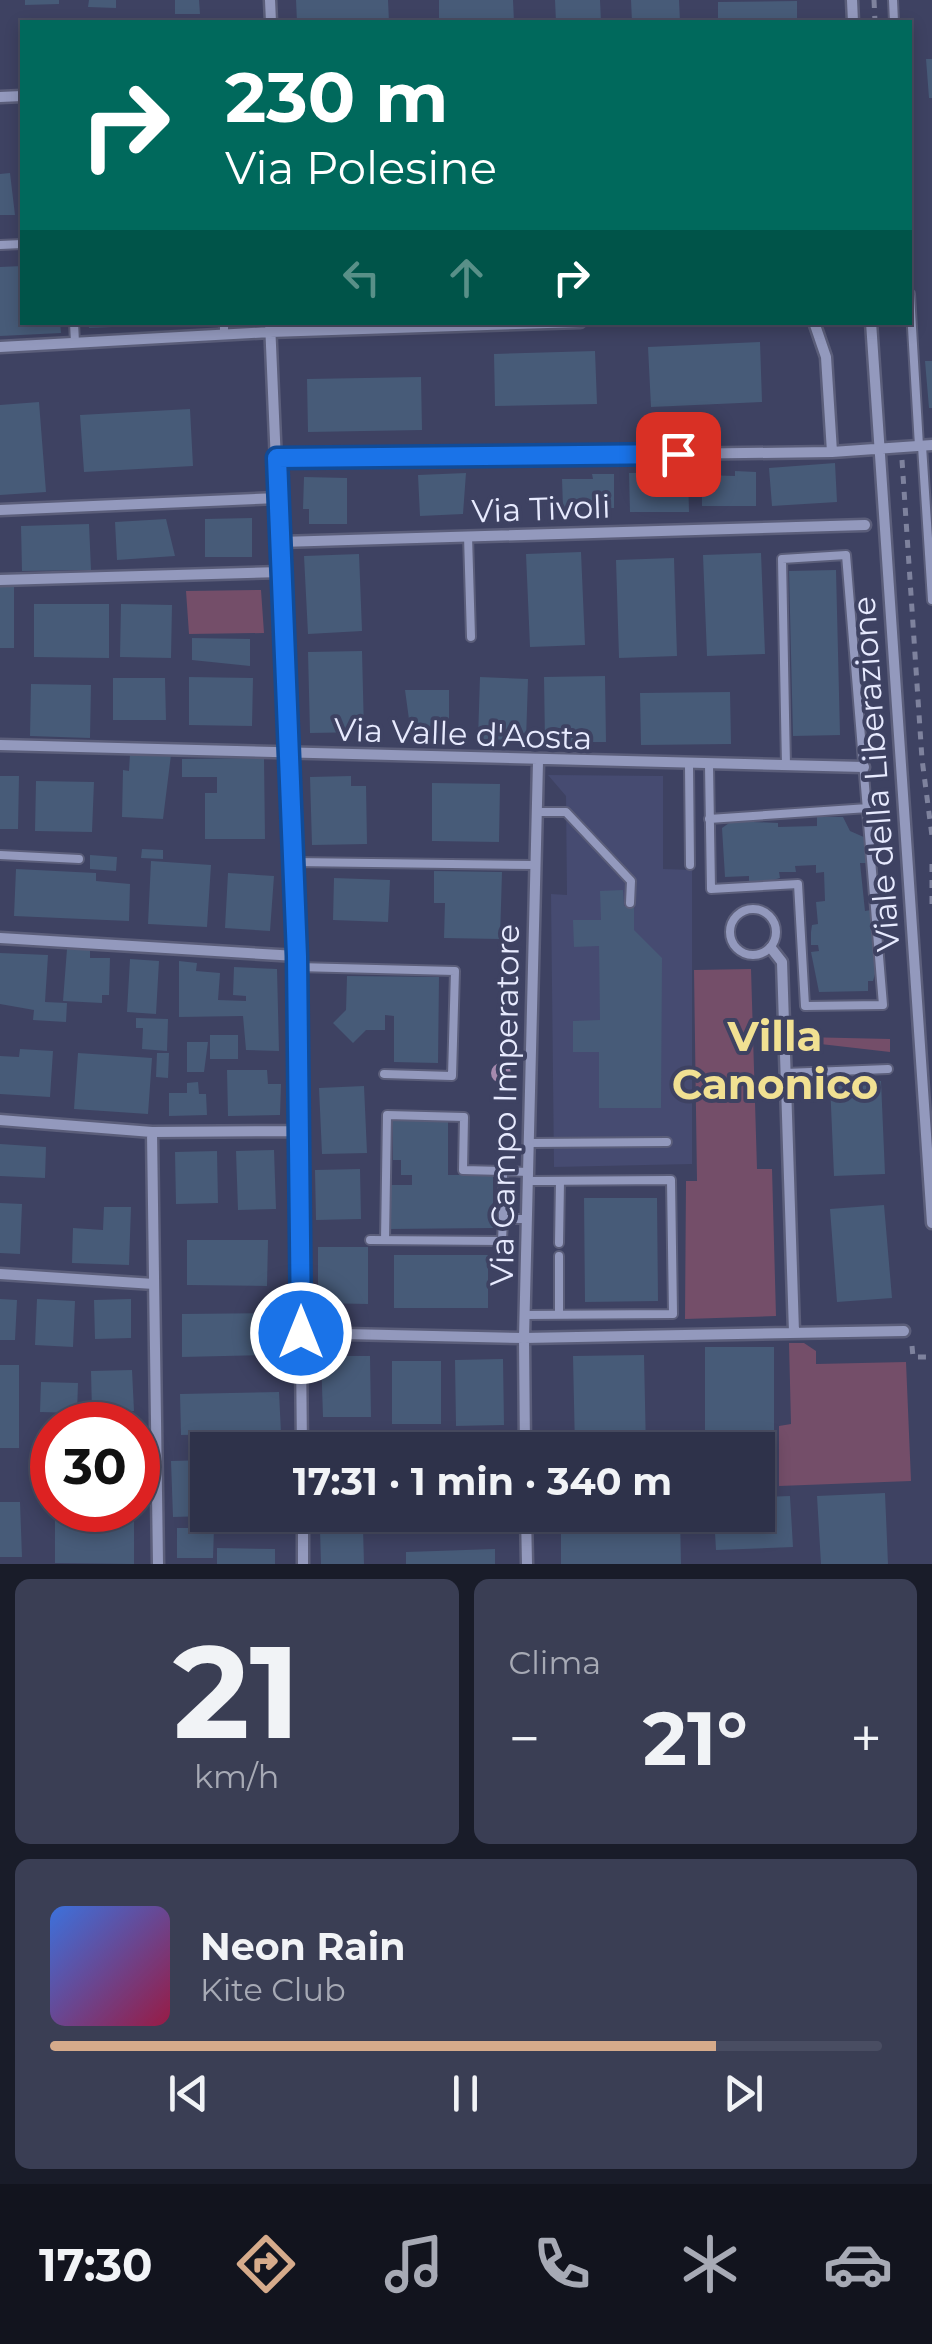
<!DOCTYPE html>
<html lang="it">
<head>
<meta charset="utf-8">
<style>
  body { margin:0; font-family:Montserrat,sans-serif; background:#3a3e54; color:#f1f3f6; height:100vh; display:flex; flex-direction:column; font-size:38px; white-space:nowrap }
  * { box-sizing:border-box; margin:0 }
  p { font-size:32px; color:#a7aab5 }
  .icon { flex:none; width:55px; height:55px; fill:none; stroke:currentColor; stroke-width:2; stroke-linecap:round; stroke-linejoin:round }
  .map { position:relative; height:1564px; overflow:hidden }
  .drawer { display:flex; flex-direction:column; gap:15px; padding:15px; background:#191c29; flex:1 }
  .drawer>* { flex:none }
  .banner { position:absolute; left:20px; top:20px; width:892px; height:305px; border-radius:0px; box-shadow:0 5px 15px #0003,0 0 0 2px #494d62; background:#00695c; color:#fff; overflow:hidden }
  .speed { position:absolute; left:30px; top:1402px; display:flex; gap:20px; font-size:50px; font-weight:700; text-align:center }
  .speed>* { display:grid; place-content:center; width:130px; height:130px; border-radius:50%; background:#2e324a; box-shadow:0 5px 15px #0003,0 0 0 2px #494d62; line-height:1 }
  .speed .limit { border:15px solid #d22; background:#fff; color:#111 }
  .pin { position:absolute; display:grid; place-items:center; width:85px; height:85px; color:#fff; margin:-42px; border-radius:20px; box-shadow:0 5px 15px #0006 }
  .me { position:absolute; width:110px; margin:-55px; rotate:0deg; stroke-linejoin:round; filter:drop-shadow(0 0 8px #0008) }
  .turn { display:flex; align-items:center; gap:35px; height:210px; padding:0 40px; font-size:45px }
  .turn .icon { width:130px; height:130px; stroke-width:2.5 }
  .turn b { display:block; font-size:70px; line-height:85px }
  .lanes { display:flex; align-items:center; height:95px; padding:0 40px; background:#0003; justify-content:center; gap:50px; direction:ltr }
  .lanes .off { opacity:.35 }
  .big { font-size:75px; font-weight:700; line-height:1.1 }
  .drawer .card { flex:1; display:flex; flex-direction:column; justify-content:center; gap:15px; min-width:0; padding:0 35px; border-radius:15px; background:#3a3e54 }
  .drawer .dial { align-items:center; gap:0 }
  .dial b { font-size:130px; line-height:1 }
  .song { display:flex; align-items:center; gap:30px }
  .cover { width:120px; height:120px; border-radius:15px; background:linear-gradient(135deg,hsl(220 70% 55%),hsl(340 70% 35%)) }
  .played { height:10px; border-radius:5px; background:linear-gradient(90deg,#d6ab8b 80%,#494d62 80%) }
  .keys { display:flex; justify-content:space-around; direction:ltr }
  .heat { display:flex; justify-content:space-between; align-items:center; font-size:55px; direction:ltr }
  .drawer .tiles { flex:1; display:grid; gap:15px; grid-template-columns:1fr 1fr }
  .card:last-child { grid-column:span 2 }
  .trip { position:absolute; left:190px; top:1432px; width:585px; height:100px; border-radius:0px; background:#2e324a; box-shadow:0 5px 15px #0003,0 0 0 2px #494d62; font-weight:700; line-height:100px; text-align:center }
  .tabs { display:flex; height:160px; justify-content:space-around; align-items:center; background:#12141e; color:#a7aab5 }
  .tabs .icon { width:70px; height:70px }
  .tabs .active { color:#d6ab8b }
  .tabs b { font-size:45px; color:#f1f3f6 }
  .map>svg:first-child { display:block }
  .built { fill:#464b71 }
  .green { fill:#744e69 }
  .building { fill:#475b78 }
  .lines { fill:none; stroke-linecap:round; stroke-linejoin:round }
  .lane-casing { stroke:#5b5e7a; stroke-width:12 }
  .street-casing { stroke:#5b5e7a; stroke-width:15 }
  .path { stroke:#7e829d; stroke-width:5; stroke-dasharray:8 8; stroke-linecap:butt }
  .lane { stroke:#9399bd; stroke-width:8 }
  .street { stroke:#9399bd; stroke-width:10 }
  .tree { fill:#a68aae }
  .route-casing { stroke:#114b97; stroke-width:25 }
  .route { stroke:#1a73e8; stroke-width:18 }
  .labels { text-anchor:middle; stroke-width:8; stroke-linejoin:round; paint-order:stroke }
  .street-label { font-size:32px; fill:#e7eafe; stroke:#3e4262 }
  .district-label { font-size:42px; font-weight:bold; fill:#f1e092; stroke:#3e4262 }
</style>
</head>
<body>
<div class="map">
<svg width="932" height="1564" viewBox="0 0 932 1564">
  <rect width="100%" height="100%" fill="#3e4262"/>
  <path class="built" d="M548,775L663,776V869L692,870V1164L554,1167L551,894L567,895L566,796Z"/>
  <path class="green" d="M261,590L264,633L189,634L186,591Z
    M751,969L757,1169H772L776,1316L685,1319L686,1181H697L694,970Z
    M802,1037L890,1039V1052L803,1042Z
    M789,1343H804L816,1351V1364L906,1362L911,1481L779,1486V1426L791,1424Z"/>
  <path class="building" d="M25,0H59V4L25,5Z
    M89,0H116V8L88,7Z
    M175,0H199L200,14H175Z
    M296,0H388L389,22H297Z
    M439,0H513L514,22H439Z
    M555,0H600L601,22H556Z
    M631,0H679L680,22H632Z
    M797,1V22H718V2Z
    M926,59H932V98H929Z
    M10,173L15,215H0V174Z
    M22,266V322H60L61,333L0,336V267Z
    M89,322H137V326L89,328Z
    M760,342L762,402L651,407L648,347Z
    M595,351L597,404L495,406L494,354Z
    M925,361H932V408H929Z
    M421,377L422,430L308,432L307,379Z
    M39,402L46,492L0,495V405Z
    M190,409L193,466L84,472L80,415Z
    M835,463L837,502L772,506L769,468Z
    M735,471L756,472V506H702V475L735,476Z
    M688,472L689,512H630L629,473Z
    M466,473L463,514L420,516L418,475Z
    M592,474H614V508H563L562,479H593Z
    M304,477L347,478V524H309V509H303Z
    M252,518V557H205V519Z
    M166,519L175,556L117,560L115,522Z
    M89,524L91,570L22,571L21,526Z
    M581,552L585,645L530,647L526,554Z
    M761,553L765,654L707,656L703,555Z
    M359,554L362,631L308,634L304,556Z
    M674,558L677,656L619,658L616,560Z
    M836,570L840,735L793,736L789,571Z
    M0,583H14V648H0Z
    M34,604H109V658L34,657Z
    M121,604L172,605L171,658L120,657Z
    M192,638L250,639V666L192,660Z
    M362,651L364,732L310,733L308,652Z
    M605,676L606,742H545L544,677Z
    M189,677L253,678L252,726L189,725Z
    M480,677L528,679L526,740L478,739Z
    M113,678H165L166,720H113Z
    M31,684L91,685L90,738L30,736Z
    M405,690H449V734H411Z
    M730,692L731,744L641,745L640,693Z
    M130,754L171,755L163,819L122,817L123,770L129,771Z
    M264,758L265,839H205V793H217V777H182V759Z
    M0,776H19L18,829H0Z
    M351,776V786H366L367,844L312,845L310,777Z
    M36,781L94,782L92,832L35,831Z
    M432,783L500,784L499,842L432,841Z
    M817,817H843L850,831L866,838L869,863H860L865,911L871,910L873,917L877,967L873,981H868V991L819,992L811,952L819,951L818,945H811V932L812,925L818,924L816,902L825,901L824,872L816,873V865L795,866L796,872H779L780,878L758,884H749V876L725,877L722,828L732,821L778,823V827L817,826Z
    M142,849L163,850V859L141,858Z
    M90,855L117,857L116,871L90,869Z
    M151,861L211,865L207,927L148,924Z
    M16,869L96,873V881L130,884L129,921L14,916Z
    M434,871L502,872L500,939L444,938L445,903H434Z
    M228,873L274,876L270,931L225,928Z
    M334,878L390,880L388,922L333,920Z
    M623,890L624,906H634V930L662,958L661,1108H599V1052H573V1021L600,1020L599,946L574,947L573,920H601L600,891Z
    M67,949L90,950V958H110L109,995H102V1003L63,1001Z
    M0,953L48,955L45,1002L67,1003L66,1022L33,1020L34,1010L0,1004Z
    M130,959L159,961L156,1014L127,1012Z
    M179,961L197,963L196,971L220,973L218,1000L246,1001V996L233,995L234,967L277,969L279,1051L246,1050L243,1016L179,1017Z
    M347,976L439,977L438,1063L394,1062V1016L385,1015V1030H366L353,1043L333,1023L346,1010Z
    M136,1018L168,1019L167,1051L142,1049L143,1028H136Z
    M210,1035H238V1059H210Z
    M187,1042H208L204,1072H187Z
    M20,1049L53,1051L50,1097L0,1094V1056L19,1057Z
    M78,1053L152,1058L148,1114L74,1109Z
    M157,1053H169L168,1078L156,1077Z
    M227,1070H267L268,1084H281L280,1115L228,1116Z
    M881,1081L885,1174L834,1176L830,1083Z
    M198,1082L199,1094H206L207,1115L169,1116V1093H187V1083Z
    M364,1086L367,1153L322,1154L319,1088Z
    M393,1119H448V1175H493V1228L389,1229V1185H412V1175H401V1160H393Z
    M0,1144L46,1147L45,1178L0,1176Z
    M274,1150L276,1209L238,1210L236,1151Z
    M217,1151L218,1203L176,1204L175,1152Z
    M360,1169L361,1219L316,1220L315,1170Z
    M584,1198H657L658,1301L585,1302Z
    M0,1203L22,1204L20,1254L0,1253Z
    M884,1205L892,1298L837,1302L830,1209Z
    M104,1207H131L129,1265L72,1263L73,1228L103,1230Z
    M187,1240H268L267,1286L187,1285Z
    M318,1247H368V1304L318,1303Z
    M394,1255H488V1308H394Z
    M0,1299L17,1300L15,1340H0Z
    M37,1299L75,1301L73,1347L35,1345Z
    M131,1299V1338L95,1339L94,1300Z
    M268,1313L269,1355L182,1357V1314Z
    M705,1347H774V1462H758V1450H705Z
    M644,1355L646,1450H575L573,1356Z
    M321,1356H370L371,1417H323Z
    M503,1359L504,1425L456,1426L455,1360Z
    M392,1361H441V1424H392Z
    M0,1365H19V1448H0Z
    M132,1370L134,1411L92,1412L91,1371Z
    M41,1382L78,1383L77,1413L40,1412Z
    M279,1392L281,1433L181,1435L180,1394Z
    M39,1447H52V1499H41Z
    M208,1460V1516L173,1517L171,1461Z
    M885,1493L888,1564H821L817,1496Z
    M790,1496L793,1547L716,1550L714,1515H758V1497Z
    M0,1502H20L22,1557H0Z
    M55,1513H134V1564L55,1563Z
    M241,1515H278V1525L241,1526Z
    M561,1515H680L681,1564H561Z
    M177,1528H214L213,1558H177Z
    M363,1528L364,1564H321L320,1530Z
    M217,1548L275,1549V1564H217Z
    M495,1549V1564H406V1552Z"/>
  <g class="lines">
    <defs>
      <path id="lane" d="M893,0L894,22
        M0,245L22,244
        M910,294L919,446
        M74,322L75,343
        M224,322V334
        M922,446L932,600
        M468,536L471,637
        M689,765L690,865
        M709,765L711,889L798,884L805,1006L883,1005L846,555L782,559L786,766
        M537,812H566L631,881L630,903
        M709,819L868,808
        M0,855L79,859
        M293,862L536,865
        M730 932a23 23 0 1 1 46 0a23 23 0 1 1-46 0Z
        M297,967L455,971L452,1076L384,1074
        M785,1073L888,1069
        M529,1143L667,1142
        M503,1171L528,1172
        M370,1240L502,1241L503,1219H527
        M385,1240L387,1115L464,1117L463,1170L503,1171V1219
        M559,1243L560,1181
        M559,1256V1315
        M524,1315L673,1314L671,1180L528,1181"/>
      <path id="street" d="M270,0L271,22
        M852,0L853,22
        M0,97L22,96
        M270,322L297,956L302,1450
        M814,322L826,357L832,452
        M871,322L932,1223
        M0,347L270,332L580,322
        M277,459L832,452L932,445
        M0,510L278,498
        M280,542L865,525
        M0,580L281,572
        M0,745L864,767
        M0,938L297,956
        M771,948L782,962L794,1332
        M0,1120L152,1132L300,1131
        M152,1132L158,1564
        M0,1274L154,1284
        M301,1333L524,1338L904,1331
        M525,1450L524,1338L538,762
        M303,1515V1564
        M526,1515L527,1564"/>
    </defs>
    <use href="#lane" class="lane-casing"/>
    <use href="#street" class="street-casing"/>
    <path class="path" d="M874,0L875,22
      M902,460L922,759L932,836
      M932,864V909
      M912,1346L913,1357H927"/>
    <use href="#lane" class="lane"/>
    <use href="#street" class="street"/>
  </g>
  <circle class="tree" cx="501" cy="1073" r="10"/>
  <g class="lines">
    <defs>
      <path id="route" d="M301,1333L297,956L277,458L678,454"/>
    </defs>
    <use href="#route" class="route-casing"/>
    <use href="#route" class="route"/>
  </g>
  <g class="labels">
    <g class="street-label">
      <text transform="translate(541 509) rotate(-2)" y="11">Via Tivoli</text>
      <text transform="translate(463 734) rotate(2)" y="11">Via Valle d'Aosta</text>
      <text transform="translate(876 774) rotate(-94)" y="11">Viale della Liberazione</text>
      <text transform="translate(505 1105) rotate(-89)" y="11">Via Campo Imperatore</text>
    </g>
    <g class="district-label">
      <text x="775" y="1051">Villa<tspan x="775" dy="48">Canonico</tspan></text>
    </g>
  </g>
</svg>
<div class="speed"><div class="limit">30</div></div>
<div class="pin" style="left:678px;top:454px;background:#d93025"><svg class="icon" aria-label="arrive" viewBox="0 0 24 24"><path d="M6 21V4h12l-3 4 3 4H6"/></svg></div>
<svg class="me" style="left:301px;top:1333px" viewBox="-20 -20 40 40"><circle r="17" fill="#1a73e8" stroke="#fff" stroke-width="3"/><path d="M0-11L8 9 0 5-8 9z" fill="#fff"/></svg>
<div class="trip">17:31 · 1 min · 340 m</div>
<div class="banner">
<div class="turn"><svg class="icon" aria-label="right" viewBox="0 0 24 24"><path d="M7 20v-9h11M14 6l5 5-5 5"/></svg><div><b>230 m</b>Via Polesine</div></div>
<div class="lanes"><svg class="icon off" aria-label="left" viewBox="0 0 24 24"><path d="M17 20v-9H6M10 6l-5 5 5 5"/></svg><svg class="icon off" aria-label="ahead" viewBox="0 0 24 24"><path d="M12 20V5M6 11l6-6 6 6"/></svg><svg class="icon" aria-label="right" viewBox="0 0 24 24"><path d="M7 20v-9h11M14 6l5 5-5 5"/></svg></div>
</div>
</div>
<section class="drawer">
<div class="tiles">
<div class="card dial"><b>21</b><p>km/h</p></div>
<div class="card"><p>Clima</p>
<div class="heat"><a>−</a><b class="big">21°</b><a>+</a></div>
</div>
<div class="card">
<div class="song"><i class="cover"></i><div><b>Neon Rain</b><p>Kite Club</p></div></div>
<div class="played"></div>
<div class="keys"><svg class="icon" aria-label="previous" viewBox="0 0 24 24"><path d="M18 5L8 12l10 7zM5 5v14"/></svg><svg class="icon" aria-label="pause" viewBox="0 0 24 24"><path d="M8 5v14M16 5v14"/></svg><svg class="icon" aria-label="next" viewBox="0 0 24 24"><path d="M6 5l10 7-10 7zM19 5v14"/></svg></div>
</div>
</div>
</section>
<nav class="tabs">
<b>17:30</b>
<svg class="icon active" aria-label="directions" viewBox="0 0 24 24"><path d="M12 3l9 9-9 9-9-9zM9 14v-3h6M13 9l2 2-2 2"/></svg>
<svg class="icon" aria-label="music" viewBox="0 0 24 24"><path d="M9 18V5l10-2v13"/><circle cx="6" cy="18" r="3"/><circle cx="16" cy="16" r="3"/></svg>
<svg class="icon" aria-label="phone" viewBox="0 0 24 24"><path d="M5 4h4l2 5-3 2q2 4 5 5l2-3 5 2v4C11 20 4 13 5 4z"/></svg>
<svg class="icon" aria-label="climate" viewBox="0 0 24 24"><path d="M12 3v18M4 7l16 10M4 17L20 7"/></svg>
<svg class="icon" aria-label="car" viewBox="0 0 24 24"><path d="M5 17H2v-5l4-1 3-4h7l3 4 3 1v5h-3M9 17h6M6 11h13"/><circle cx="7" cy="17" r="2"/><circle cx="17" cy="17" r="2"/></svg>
</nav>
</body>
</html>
